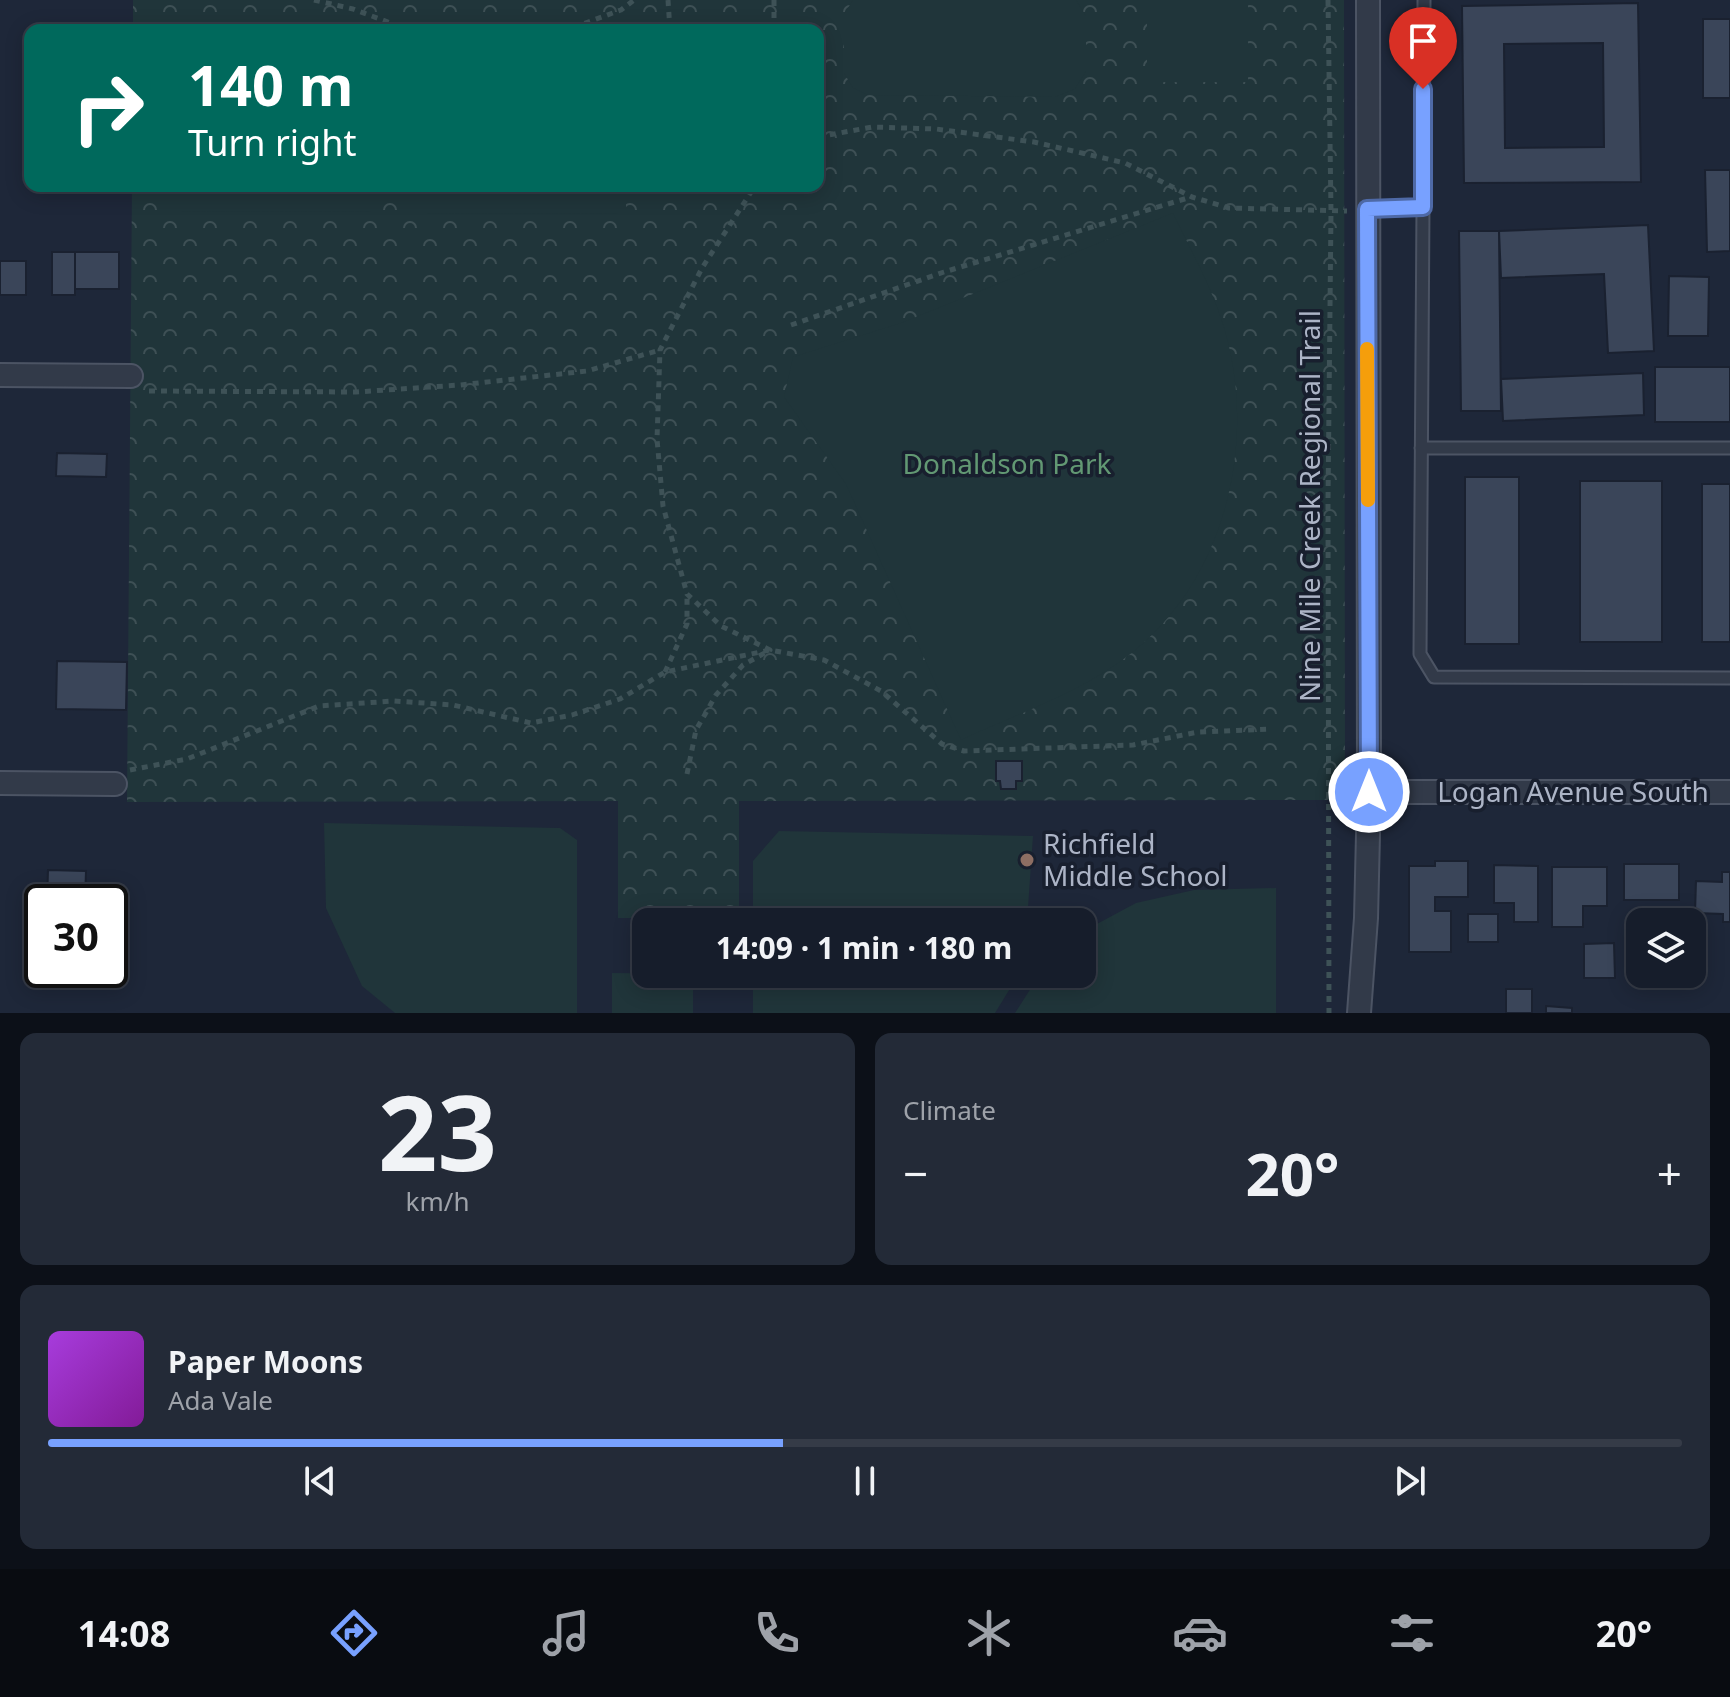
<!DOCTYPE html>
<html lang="en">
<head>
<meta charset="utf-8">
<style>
  body { margin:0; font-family:"Noto Sans",sans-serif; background:#232a37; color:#f1f3f6; height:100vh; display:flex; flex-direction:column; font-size:30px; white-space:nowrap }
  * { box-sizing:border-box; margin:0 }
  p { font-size:26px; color:#9ea2a9 }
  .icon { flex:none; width:44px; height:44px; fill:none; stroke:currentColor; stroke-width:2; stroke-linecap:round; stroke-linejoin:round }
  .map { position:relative; height:1013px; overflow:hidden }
  .panel { display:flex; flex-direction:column; gap:20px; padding:20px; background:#0c1018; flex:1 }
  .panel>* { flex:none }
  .guide { position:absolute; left:24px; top:24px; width:800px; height:168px; border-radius:16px; box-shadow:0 4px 20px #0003,0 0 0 2px #353b47; background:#00695c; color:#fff; overflow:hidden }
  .buttons { position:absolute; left:1626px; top:908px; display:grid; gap:16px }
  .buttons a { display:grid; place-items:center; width:80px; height:80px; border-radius:16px; background:#161d2b; box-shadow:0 4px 20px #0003,0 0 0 2px #353b47; font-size:40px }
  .speed { position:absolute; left:24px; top:884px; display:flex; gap:16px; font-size:40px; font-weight:700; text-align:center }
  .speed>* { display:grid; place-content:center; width:104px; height:104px; border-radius:50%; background:#161d2b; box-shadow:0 4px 20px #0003,0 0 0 2px #353b47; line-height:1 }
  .speed .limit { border:4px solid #111; border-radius:12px; background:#fff; color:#111 }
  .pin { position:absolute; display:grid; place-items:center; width:68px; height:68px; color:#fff; margin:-82px -34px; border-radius:50% 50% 50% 0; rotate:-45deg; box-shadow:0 0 8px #0007 }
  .pin .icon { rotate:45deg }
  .me { position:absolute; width:88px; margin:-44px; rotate:0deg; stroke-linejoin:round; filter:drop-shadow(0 0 6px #0008) }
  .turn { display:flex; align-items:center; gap:28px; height:168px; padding:0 32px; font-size:36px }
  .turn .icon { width:104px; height:104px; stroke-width:2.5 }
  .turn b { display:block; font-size:56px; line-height:68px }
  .big { font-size:60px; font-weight:700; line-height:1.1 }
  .panel .card { flex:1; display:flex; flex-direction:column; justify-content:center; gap:12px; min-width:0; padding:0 28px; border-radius:16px; background:#232a37 }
  .panel .dial { align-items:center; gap:0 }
  .dial b { font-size:104px; line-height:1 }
  .song { display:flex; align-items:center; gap:24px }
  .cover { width:96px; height:96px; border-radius:12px; background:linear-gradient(135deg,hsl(280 70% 55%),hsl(290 70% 35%)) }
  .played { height:8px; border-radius:4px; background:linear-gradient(90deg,#78a1ff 45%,#353b47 45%) }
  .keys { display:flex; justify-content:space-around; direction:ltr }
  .heat { display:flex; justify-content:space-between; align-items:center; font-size:44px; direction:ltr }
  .panel .tiles { flex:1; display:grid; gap:20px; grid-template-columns:1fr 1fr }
  .card:last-child { grid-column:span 2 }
  .trip { position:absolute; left:632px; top:908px; width:464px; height:80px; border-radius:16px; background:#161d2b; box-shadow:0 4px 20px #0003,0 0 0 2px #353b47; font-weight:700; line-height:80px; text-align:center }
  .dock { display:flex; height:128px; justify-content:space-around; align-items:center; background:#090c11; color:#9ea2a9 }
  .dock .icon { width:56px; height:56px }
  .dock .current { color:#78a1ff }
  .dock b { font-size:36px; color:#f1f3f6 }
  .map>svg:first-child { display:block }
  .forest { fill:url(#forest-crowns) }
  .garden { fill:#20353a }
  .building { fill:#3a4559; stroke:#1a2130; stroke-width:2; fill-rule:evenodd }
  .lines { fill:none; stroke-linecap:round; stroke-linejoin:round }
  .lane-casing { stroke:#4c5464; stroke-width:15 }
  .street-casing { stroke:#4c5464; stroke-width:26 }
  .path { stroke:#3e5257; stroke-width:5; stroke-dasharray:6 6; stroke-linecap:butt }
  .lane { stroke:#323a49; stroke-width:11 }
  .street { stroke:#323a49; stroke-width:22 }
  .route-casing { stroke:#4e69a6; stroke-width:20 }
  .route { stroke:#78a1ff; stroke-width:14 }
  .slow { stroke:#f59e0b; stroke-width:14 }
  .education-dot { fill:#8d6e63; stroke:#181f2e; stroke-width:3 }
  .labels { text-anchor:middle; stroke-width:7; stroke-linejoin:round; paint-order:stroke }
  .park-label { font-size:28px; fill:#629873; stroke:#181f2e }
  .street-label { font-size:28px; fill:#acb4c6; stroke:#181f2e }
  .poi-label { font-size:28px; fill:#acb4c6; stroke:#181f2e; text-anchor:start }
</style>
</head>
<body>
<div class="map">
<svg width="1730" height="1013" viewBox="0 0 1730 1013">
  <defs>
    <pattern id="forest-crowns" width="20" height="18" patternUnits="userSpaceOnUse" patternTransform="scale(2)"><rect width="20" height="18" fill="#20353a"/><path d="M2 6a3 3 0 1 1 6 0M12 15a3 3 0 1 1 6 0" fill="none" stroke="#3e5055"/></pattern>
  </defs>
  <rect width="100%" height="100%" fill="#1e2739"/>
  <path class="forest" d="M133,0H1344L1345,800L739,801V918H618V801L127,802L132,186H818V30H133Z"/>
  <path class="garden" d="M853,0H1076L1086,16V71L1075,89L1055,97L868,95L853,88L844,73V14Z
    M1147,0H1248V82H1147Z
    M177,186H380V212L177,211Z
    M422,186H626V214L422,213Z
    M1173,213C1189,247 1209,282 1221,318C1260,434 1228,579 1129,655C1080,693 1017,714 961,740L846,484L784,397L793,357L901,323Z
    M324,823L560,828L577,840V1013H395L362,986L326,908Z
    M779,831L1033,836L1027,922H753V861Z
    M1276,888V1013H1015L1040,974H1082V932L1136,903L1194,890Z
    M612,973L693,974V1013H612Z
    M753,974H1016L1014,982L995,1013H753Z"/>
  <path class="building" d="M1638,3L1641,182L1464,183L1462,6ZM1603,43L1604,147L1505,148L1504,44Z
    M1703,19H1730V98H1703Z
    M1705,170H1730V251L1707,252Z
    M1648,225L1654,351L1608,353L1604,274L1501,278L1499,231Z
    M1459,231H1499L1501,411H1461Z
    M52,252H75V295H52Z
    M75,252H119V289H75Z
    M0,261H26V295H0Z
    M1669,276L1709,277L1708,336H1668Z
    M1655,367H1730V422H1655Z
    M1643,373L1644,415L1503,421L1501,379Z
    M57,453L107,454L106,477L56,476Z
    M1465,477H1519V644H1465Z
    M1580,481H1662V642H1580Z
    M1702,484H1730V642H1702Z
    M57,661L127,662L126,710L56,709Z
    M996,761H1022V781H1016V789H1001L1000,781H996Z
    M1435,861H1468V897H1435V911H1451V952H1409V866H1435Z
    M1624,864H1679V900H1624Z
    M1494,865L1538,866V922H1514V903H1494Z
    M1552,867H1607V906H1583V927H1552Z
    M48,870L86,871L85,902H47Z
    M1722,872H1730V922H1723V914L1695,913L1696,881L1722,882Z
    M1468,914H1498V942H1468Z
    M1614,943L1615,978H1584V944Z
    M1506,989H1532V1013H1506Z
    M1546,1006L1572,1008V1013H1546Z"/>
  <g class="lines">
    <defs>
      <path id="lane" d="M1423,207L1424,0
        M1367,209L1423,207L1420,654L1434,677L1730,678
        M1421,448H1730"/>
      <path id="street" d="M0,375L131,376
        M0,783L115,784
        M1369,792H1730
        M1359,1013L1366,918L1369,792L1368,0"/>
    </defs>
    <use href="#lane" class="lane-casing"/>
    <use href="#street" class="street-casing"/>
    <path class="path" d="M314,0L353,9L404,28L569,29L621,10L634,0
      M668,0L670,30
      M1328,0L1331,211L1328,501L1329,1013
      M774,30V0
      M818,137L872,127L936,129L1034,142L1125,163L1192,197L1229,208L1347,211
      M791,325L944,272L1191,197
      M149,391L356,392L460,385L587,371L660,350
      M665,672L687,624V595
      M130,770L187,759L319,706L394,701L453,705L531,723L572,715L620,699L665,672L770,650L824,660L881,691L942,744L964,751L1133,745L1198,732L1270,729
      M687,774L696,730L716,695L743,665L770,650L721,626L687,594L663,506L657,439L660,350L702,268L755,186"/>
    <use href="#lane" class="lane"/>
    <use href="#street" class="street"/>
  </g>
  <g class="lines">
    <defs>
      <path id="route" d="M1369,792L1367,209L1423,207V89"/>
    </defs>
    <use href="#route" class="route-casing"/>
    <use href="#route" class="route"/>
    <path class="slow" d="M1367,349L1368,500"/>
  </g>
  <circle class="education-dot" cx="1027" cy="860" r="8"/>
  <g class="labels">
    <g class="park-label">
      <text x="1007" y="474">Donaldson Park</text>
    </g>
    <g class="street-label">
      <text transform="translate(1310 506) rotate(-90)" y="10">Nine Mile Creek Regional Trail</text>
      <text x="1573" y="802">Logan Avenue South</text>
    </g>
    <g class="poi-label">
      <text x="1043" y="854">Richfield<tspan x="1043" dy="32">Middle School</tspan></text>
    </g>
  </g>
</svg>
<div class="buttons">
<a><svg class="icon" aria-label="layers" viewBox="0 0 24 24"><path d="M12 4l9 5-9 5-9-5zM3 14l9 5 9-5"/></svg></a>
</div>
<div class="speed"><div class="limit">30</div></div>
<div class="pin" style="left:1423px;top:89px;background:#d93025"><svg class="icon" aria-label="arrive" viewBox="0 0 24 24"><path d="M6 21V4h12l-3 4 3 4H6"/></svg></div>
<svg class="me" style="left:1369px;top:792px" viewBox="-20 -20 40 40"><circle r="17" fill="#78a1ff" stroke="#fff" stroke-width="3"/><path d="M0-11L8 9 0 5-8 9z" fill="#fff"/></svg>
<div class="trip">14:09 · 1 min · 180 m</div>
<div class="guide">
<div class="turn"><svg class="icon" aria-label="right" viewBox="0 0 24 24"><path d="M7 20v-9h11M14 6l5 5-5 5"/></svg><div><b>140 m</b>Turn right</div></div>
</div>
</div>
<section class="panel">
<div class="tiles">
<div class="card dial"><b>23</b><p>km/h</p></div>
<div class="card"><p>Climate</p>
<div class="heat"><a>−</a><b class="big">20°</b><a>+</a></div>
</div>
<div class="card">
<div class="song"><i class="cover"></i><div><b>Paper Moons</b><p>Ada Vale</p></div></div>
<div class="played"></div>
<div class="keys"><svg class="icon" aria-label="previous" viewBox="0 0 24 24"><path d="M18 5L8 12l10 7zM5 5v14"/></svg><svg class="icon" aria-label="pause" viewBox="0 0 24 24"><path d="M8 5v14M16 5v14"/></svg><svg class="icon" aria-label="next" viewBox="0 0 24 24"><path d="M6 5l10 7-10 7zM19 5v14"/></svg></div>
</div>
</div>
</section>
<nav class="dock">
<b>14:08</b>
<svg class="icon current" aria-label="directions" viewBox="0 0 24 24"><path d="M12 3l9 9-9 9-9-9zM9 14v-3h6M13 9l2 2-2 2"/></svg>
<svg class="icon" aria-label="music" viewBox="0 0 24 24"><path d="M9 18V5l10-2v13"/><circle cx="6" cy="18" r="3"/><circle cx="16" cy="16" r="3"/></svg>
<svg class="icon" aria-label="phone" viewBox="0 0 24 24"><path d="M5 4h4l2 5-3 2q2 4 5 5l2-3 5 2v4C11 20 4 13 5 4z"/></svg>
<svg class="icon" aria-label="climate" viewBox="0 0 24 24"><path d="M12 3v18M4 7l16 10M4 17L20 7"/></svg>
<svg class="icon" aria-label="car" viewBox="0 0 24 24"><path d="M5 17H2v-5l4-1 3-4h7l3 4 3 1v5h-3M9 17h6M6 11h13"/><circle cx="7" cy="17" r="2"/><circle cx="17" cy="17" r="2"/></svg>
<svg class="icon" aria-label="filters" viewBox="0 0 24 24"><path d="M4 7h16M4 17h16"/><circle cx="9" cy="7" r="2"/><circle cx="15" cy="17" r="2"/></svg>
<b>20°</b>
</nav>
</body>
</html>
